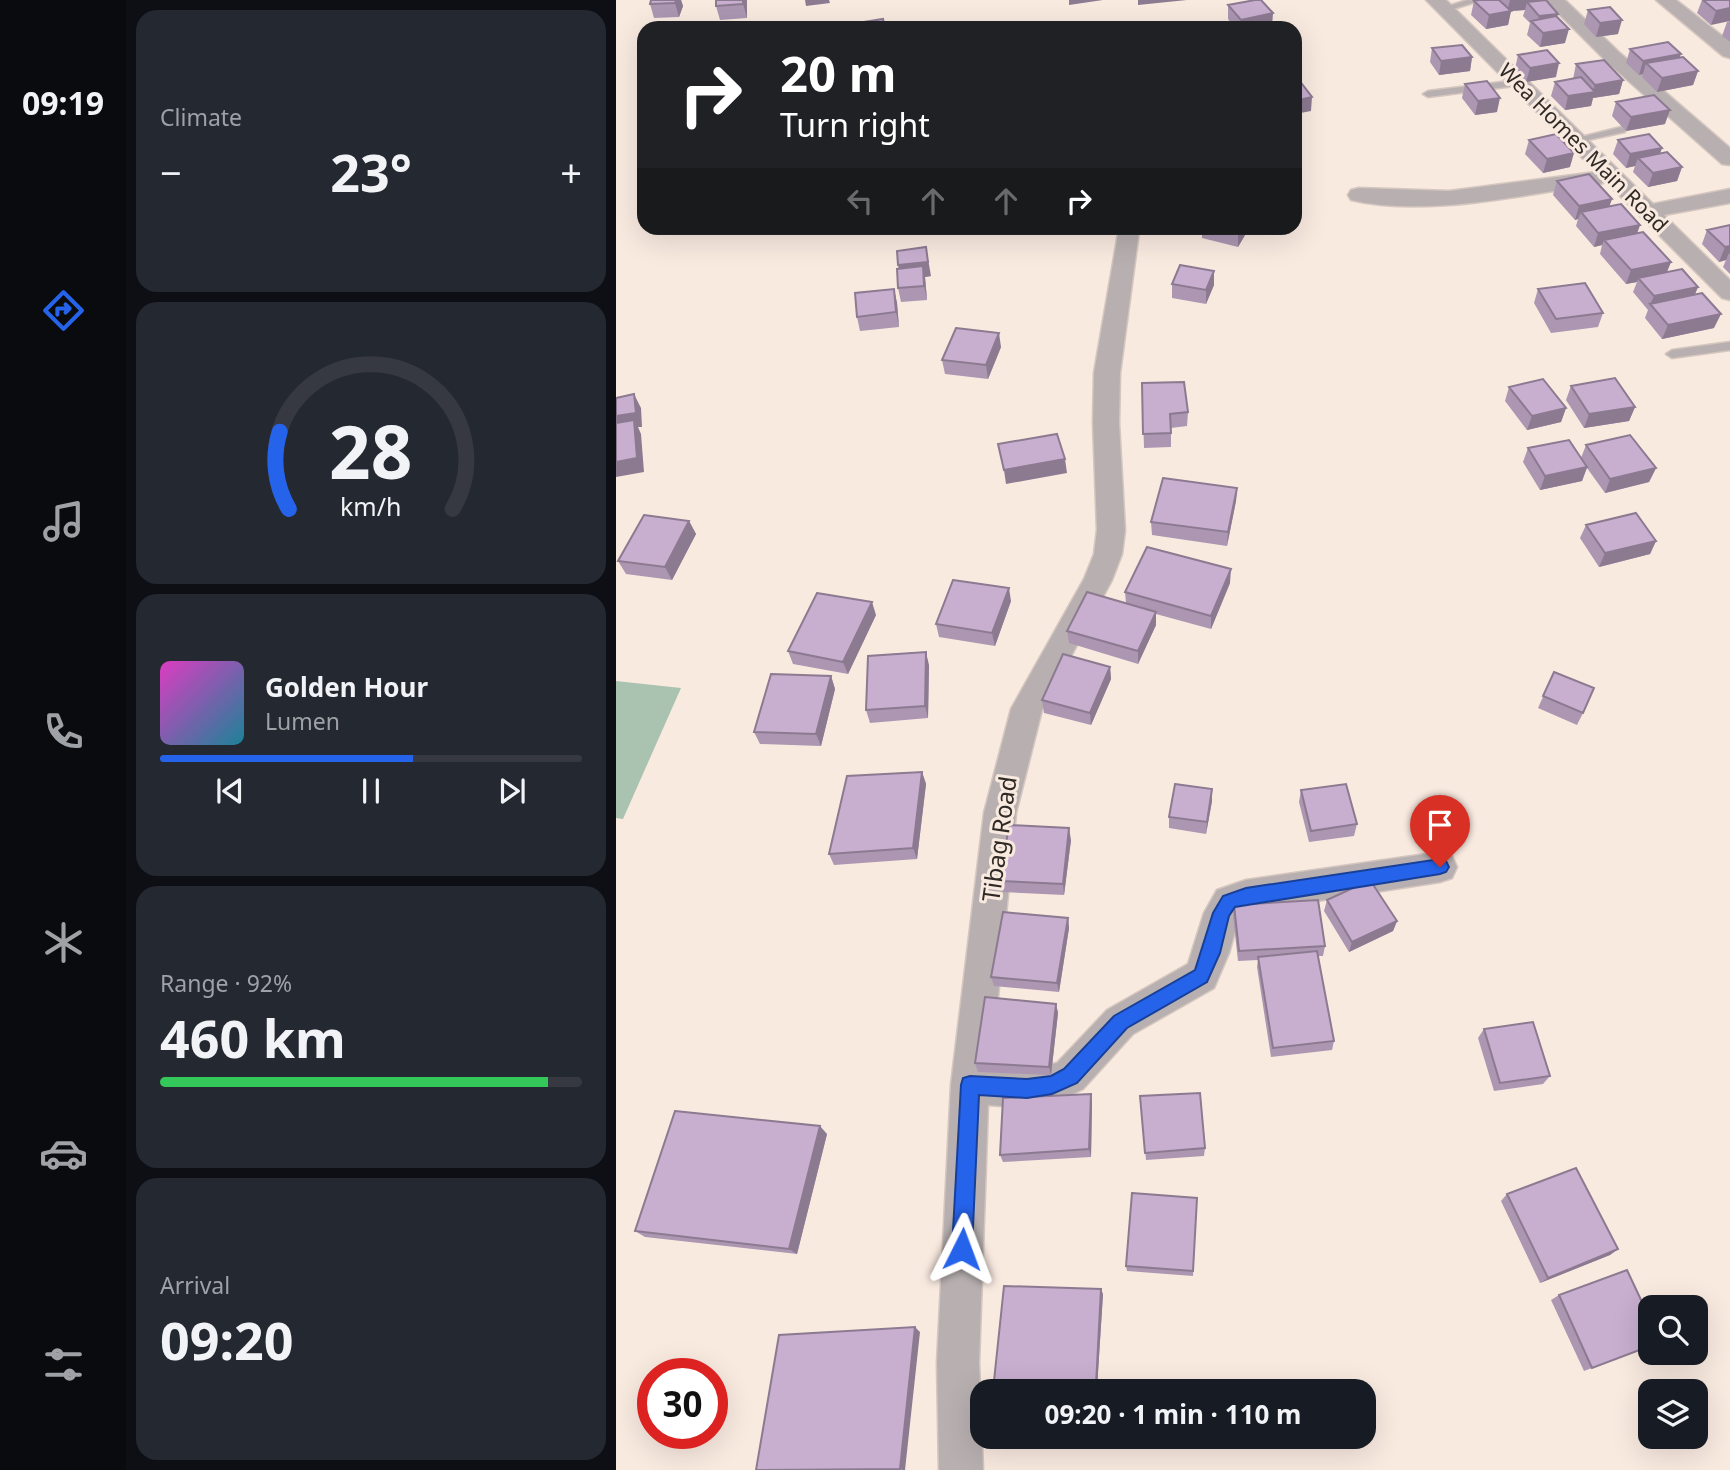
<!DOCTYPE html>
<html lang="en">
<head>
<meta charset="utf-8">
<style>
  body { margin:0; font-family:"Noto Sans",sans-serif; background:#242831; color:#f1f3f6; height:100vh; display:flex; flex-direction:column; font-size:26px; white-space:nowrap }
  * { box-sizing:border-box; margin:0 }
  p { font-size:23px; color:#9ea1a6 }
  .icon { flex:none; width:38px; height:38px; fill:none; stroke:currentColor; stroke-width:2; stroke-linecap:round; stroke-linejoin:round }
  .map { position:relative; flex:1; overflow:hidden }
  .sheet { display:flex; flex-direction:column; gap:10px; padding:10px; background:#0d0f14; width:490px }
  .sheet>* { flex:none }
  .guide { position:absolute; left:21px; top:21px; width:665px; height:214px; border-radius:21px; box-shadow:0 7px 28px #0002; background:#202124; color:#fff; overflow:hidden }
  .controls { position:absolute; left:1022px; top:1295px; display:grid; gap:14px }
  .controls a { display:grid; place-items:center; width:70px; height:70px; border-radius:14px; background:#171b24; box-shadow:0 7px 28px #0002; font-size:35px }
  .speed { position:absolute; left:21px; top:1358px; display:flex; gap:14px; font-size:35px; font-weight:700; text-align:center }
  .speed>* { display:grid; place-content:center; width:91px; height:91px; border-radius:50%; background:#171b24; box-shadow:0 7px 28px #0002; line-height:1 }
  .speed .limit { border:10px solid #d22; background:#fff; color:#111 }
  .pin { position:absolute; display:grid; place-items:center; width:60px; height:60px; color:#fff; margin:-72px -30px; border-radius:50% 50% 50% 0; rotate:-45deg; box-shadow:0 0 7px #0007 }
  .pin .icon { rotate:45deg }
  .me { position:absolute; width:77px; margin:-38px; rotate:3deg; stroke-linejoin:round; filter:drop-shadow(0 0 5px #0008) }
  .turn { display:flex; align-items:center; gap:24px; height:147px; padding:0 28px; font-size:32px }
  .turn .icon { width:91px; height:91px; stroke-width:2.5 }
  .turn b { display:block; font-size:49px; line-height:60px }
  .lanes { display:flex; align-items:center; height:66px; padding:0 28px; background:#0003; justify-content:center; gap:35px; direction:ltr }
  .lanes .off { opacity:.35 }
  .big { font-size:52px; font-weight:700; line-height:1.1 }
  .sheet .card { flex:1; display:flex; flex-direction:column; justify-content:center; gap:10px; min-width:0; padding:0 24px; border-radius:21px; background:#242831 }
  .sheet .dial { align-items:center; gap:0 }
  .dial svg { height:182px; overflow:visible; fill:none; stroke:#363941; stroke-width:7; stroke-linecap:round; text-anchor:middle }
  .dial text { fill:#f1f3f6; stroke:none }
  .song { display:flex; align-items:center; gap:21px }
  .cover { width:84px; height:84px; border-radius:10px; background:linear-gradient(135deg,hsl(310 70% 55%),hsl(190 70% 35%)) }
  .played { height:7px; border-radius:4px; background:linear-gradient(90deg,#2563eb 60%,#363941 60%) }
  .keys { display:flex; justify-content:space-around; direction:ltr }
  .heat { display:flex; justify-content:space-between; align-items:center; font-size:38px; direction:ltr }
  .charge { height:10px; border-radius:5px; background:linear-gradient(90deg,#34c759 92%,#363941 0) }
  .trip { position:absolute; left:354px; top:1379px; width:406px; height:70px; border-radius:21px; background:#171b24; box-shadow:0 7px 28px #0002; font-weight:700; line-height:70px; text-align:center }
  main { display:flex; flex:1; min-height:0 }
  .menu { display:flex; flex-direction:column; width:126px; justify-content:space-around; align-items:center; background:#090b0e; color:#9ea1a6 }
  .menu .icon { width:49px; height:49px }
  .menu .current { color:#2563eb }
  .menu b { font-size:32px; color:#f1f3f6 }
  .map>svg:first-child { display:block }
  .green { fill:#aac3b1 }
  .lines { fill:none; stroke-linecap:round; stroke-linejoin:round }
  .service-casing { stroke:#d5c7bf; stroke-width:3 }
  .minor-casing { stroke:#d5c7bf; stroke-width:3 }
  .service { fill:#b8b0b0; fill-rule:evenodd }
  .minor { fill:#b8b0b0; fill-rule:evenodd }
  .wall { fill:#ac96b2 }
  .shaded-wall { fill:#8c7a91 }
  .building { fill:#c8aecf; stroke:#8c7a91; stroke-width:2 }
  .route { fill:#2563eb; stroke:#184099; stroke-width:2 }
  .labels { text-anchor:middle; stroke-width:6; stroke-linejoin:round; paint-order:stroke }
  .far-street-label { font-size:21px; fill:#302a26; stroke:#f9eae0 }
  .street-label { font-size:24px; fill:#302a26; stroke:#f9eae0 }
</style>
</head>
<body>
<main>
<nav class="menu">
<b>09:19</b>
<svg class="icon current" aria-label="directions" viewBox="0 0 24 24"><path d="M12 3l9 9-9 9-9-9zM9 14v-3h6M13 9l2 2-2 2"/></svg>
<svg class="icon" aria-label="music" viewBox="0 0 24 24"><path d="M9 18V5l10-2v13"/><circle cx="6" cy="18" r="3"/><circle cx="16" cy="16" r="3"/></svg>
<svg class="icon" aria-label="phone" viewBox="0 0 24 24"><path d="M5 4h4l2 5-3 2q2 4 5 5l2-3 5 2v4C11 20 4 13 5 4z"/></svg>
<svg class="icon" aria-label="climate" viewBox="0 0 24 24"><path d="M12 3v18M4 7l16 10M4 17L20 7"/></svg>
<svg class="icon" aria-label="car" viewBox="0 0 24 24"><path d="M5 17H2v-5l4-1 3-4h7l3 4 3 1v5h-3M9 17h6M6 11h13"/><circle cx="7" cy="17" r="2"/><circle cx="17" cy="17" r="2"/></svg>
<svg class="icon" aria-label="filters" viewBox="0 0 24 24"><path d="M4 7h16M4 17h16"/><circle cx="9" cy="7" r="2"/><circle cx="15" cy="17" r="2"/></svg>
</nav>
<section class="sheet">
<div class="card"><p>Climate</p>
<div class="heat"><a>−</a><b class="big">23°</b><a>+</a></div>
</div>
<div class="card dial"><svg viewBox="0 0 100 80">
<path d="M14 69A42 42 0 1 1 86 69"/>
<path d="M14 69A42 42 0 0 1 10 35" stroke="#2563eb"/>
<text x="50" y="56" font-size="32" font-weight="700">28</text>
<text x="50" y="72" font-size="11">km/h</text>
</svg></div>
<div class="card">
<div class="song"><i class="cover"></i><div><b>Golden Hour</b><p>Lumen</p></div></div>
<div class="played"></div>
<div class="keys"><svg class="icon" aria-label="previous" viewBox="0 0 24 24"><path d="M18 5L8 12l10 7zM5 5v14"/></svg><svg class="icon" aria-label="pause" viewBox="0 0 24 24"><path d="M8 5v14M16 5v14"/></svg><svg class="icon" aria-label="next" viewBox="0 0 24 24"><path d="M6 5l10 7-10 7zM19 5v14"/></svg></div>
</div>
<div class="card"><p>Range · 92%</p><b class="big">460 km</b><div class="charge"></div></div>
<div class="card"><p>Arrival</p><b class="big">09:20</b></div>
</section>
<div class="map">
<svg width="1114" height="1470" viewBox="0 0 1114 1470">
  <rect width="100%" height="100%" fill="#f9eae0"/>
  <path class="green" d="M0,681L65,688L7,819L0,818Z"/>
  <g class="lines">
    <defs>
      <path id="service" d="M851,0L863,1L828,12L823,9Z
        M902,80L907,83L906,85L812,97L807,94L812,91Z
        M1005,127L1009,128V132L958,143L953,140Z
        M1114,342V350L1056,358L1050,354L1056,350Z"/>
      <path id="minor" d="M810,0H830L1037,204L1114,189V203L1048,215L1114,280V300L1106,298L990,182C972,188 950,189 931,192C871,202 794,214 735,200L732,195L735,190L743,188L833,191L980,172Z
        M929,0H949L1005,54L1114,148V165L1106,164L991,62Z
        M1040,0H1060L1114,42V58L1107,56Z
        M503,228H521L523,231L504,373L503,423L509,530L506,554L496,580L426,710L400,813L375,1068L411,1070L441,1063L491,1010L572,964L588,913L601,890L630,880L824,852L836,856L841,867L836,878L824,882L624,913L613,953L598,988L517,1034L467,1089L436,1104L411,1108L372,1105L363,1363L367,1470H323L321,1363L335,1085L368,813L395,709L468,579L478,554L481,530L477,423L478,373Z"/>
    </defs>
    <use href="#service" class="service-casing"/>
    <use href="#minor" class="minor-casing"/>
    <use href="#service" class="service"/>
    <use href="#minor" class="minor"/>
  </g>
  <path class="wall" d="M65,0L67,6L63,17L38,18L34,4Z
    M100,0H131V18L104,20L100,6Z
    M863,0H922L941,17L949,43L924,47L911,35L914,23L907,16L909,10L895,11L892,25L870,29L855,15L858,1Z
    M1086,0H1113L1095,25L1081,13Z
    M612,5L656,27L651,28H619L612,19Z
    M972,10L1002,34L980,37L968,24Z
    M1114,21V42L1106,36L1111,22Z
    M816,48L856,57L854,71L823,75L814,62Z
    M1014,49L1064,57L1082,71L1077,85L1041,92L1026,77L1027,74L1023,75L1010,63Z
    M902,55L940,77L910,82L899,69Z
    M960,64L1007,80L1003,94L977,98L975,106L949,110L935,96L939,82L957,79Z
    M849,84L881,112L859,115L846,98Z
    M1000,102L1049,124L1010,131L996,116Z
    M913,140L954,167L927,173L909,154Z
    M1002,140L1046,148L1044,153L1066,167L1061,181L1032,187L1017,172L1019,166L1010,168L997,154Z
    M941,181L996,199L993,206L1024,225L1021,233L1055,262L1051,272L1078,295L1098,328L1046,339L1029,318L1032,310L1017,292L1021,282L1010,284L984,254L986,245L978,247L960,226L962,219L959,220L937,195Z
    M1114,225V274L1107,267L1110,260L1103,262L1086,244L1091,230Z
    M586,228H632V230L622,247L586,238Z
    M281,269L315,276L309,277L311,300L285,302L282,288Z
    M598,271V285L590,304L556,298V284Z
    M278,289L281,303L283,327L244,331L241,317Z
    M922,289L987,313L982,327L935,333L918,303Z
    M385,347L372,379L329,374L326,360Z
    M526,383L572,412L571,426L555,428V447L528,448Z
    M955,386L1019,407L1013,421L968,428L950,400Z
    M893,387L950,408L945,422L911,430L889,401Z
    M970,445L1040,468L1033,482L989,493L971,468L966,481L924,490L907,462L912,448L965,458Z
    M621,488L620,501L611,546L536,535L535,522Z
    M73,521L80,534L56,580L10,574L2,561Z
    M970,525L1040,541L1034,554L983,567L964,538Z
    M614,583L595,629L540,614V625L522,664L453,643L451,631L510,603L509,592Z
    M395,601L379,646L323,637L320,624Z
    M260,615L232,674L177,664L172,651Z
    M313,665L312,718L254,723L250,710Z
    M494,667L495,679L475,725L428,713L426,700Z
    M938,672L967,713L961,725L922,708Z
    M215,676L219,689L205,746L144,744L138,732Z
    M306,772L310,784L301,859L218,865L213,854Z
    M596,789V801L590,834L553,828V817Z
    M685,790L741,824L738,836L693,842L683,802Z
    M455,840L448,895L387,892L384,881Z
    M711,900L781,921L777,931L733,952L708,911Z
    M618,905L709,946L707,956H702L718,1041L716,1050L655,1057L641,967L642,960L622,961L617,916Z
    M452,918L453,928L443,992L378,986L375,977Z
    M440,1004L442,1013L435,1075L362,1072L359,1063Z
    M868,1029L934,1076L927,1084L878,1091L862,1038Z
    M524,1096L589,1148L588,1156L530,1160Z
    M476,1102L475,1157L387,1162L384,1155Z
    M211,1134L181,1254L29,1237L19,1231Z
    M891,1194L1002,1249L994,1255L924,1283L885,1201Z
    M581,1198L577,1276L511,1271L510,1266Z
    M487,1294L481,1388L381,1384L378,1381Z
    M943,1295L1034,1346L968,1371L935,1300Z"/>
  <path class="shaded-wall" d="M60,0H65L67,6L63,17L59,3Z
    M127,0H131V18L127,4Z
    M189,0H213L214,3L190,6Z
    M453,0H487L453,5Z
    M522,0H571L522,5Z
    M894,0H922L911,2L909,10L895,11L892,25L870,29L873,15L891,12Z
    M1114,8V21L1095,25L1100,11Z
    M657,13L656,27L624,28L625,20Z
    M942,14L939,27H921L923,16Z
    M1006,20L1002,34L980,37L984,23Z
    M953,29L949,43L924,47L927,33Z
    M1065,54L1060,68L1030,63L1027,74L1023,75L1027,61Z
    M856,57L854,71L823,75L825,61Z
    M943,63L940,77L910,82L914,68Z
    M1082,71L1077,85L1041,92L1046,78Z
    M1007,80L1003,94L977,98L975,106L949,110L952,96L976,92L979,85Z
    M696,97L695,111L679,114V101Z
    M884,98L881,112L859,115L862,101Z
    M1054,110L1049,124L1010,131L1015,117Z
    M1046,148L1041,162L1022,158L1019,166L1010,168L1014,154Z
    M958,153L954,167L927,173L931,159Z
    M1066,167L1061,181L1032,187L1037,173Z
    M996,199L991,213L965,212L962,219L959,220L963,206Z
    M1024,225L1019,239L988,240L986,245L978,247L982,233Z
    M626,228H632V230L622,247V233Z
    M1114,246V254L1113,253L1110,260L1103,262L1109,247Z
    M310,247L315,276L309,277L311,300L308,286L285,280L282,265Z
    M1055,262L1049,276L1022,278L1021,282L1010,284L1015,270Z
    M598,271V285L590,304V290Z
    M1082,287L1076,302L1034,305L1038,296Z
    M278,289L281,303L283,327L280,312Z
    M1105,314L1098,328L1046,339L1052,325Z
    M383,333L385,347L372,379L370,365Z
    M18,394L25,408L26,427H22L25,434L28,472L0,477V416Z
    M1019,407L1013,421L968,428L973,414Z
    M950,408L945,422L911,430L916,416Z
    M449,459L451,473L390,484L388,470Z
    M971,467L966,481L924,490L929,476Z
    M1040,468L1033,482L989,493L994,479Z
    M621,488L620,501L611,546L612,532Z
    M73,521L80,534L56,580L49,567Z
    M1040,541L1034,554L983,567L989,553Z
    M615,569L614,583L595,629V616Z
    M393,588L395,601L379,646L376,633Z
    M256,602L260,615L232,674L227,662Z
    M540,612V625L522,664V651Z
    M310,652L313,665L312,718L309,706Z
    M494,667L495,679L475,725L474,713Z
    M215,676L219,689L205,746L200,734Z
    M306,772L310,784L301,859L297,848Z
    M596,789V801L590,834L591,822Z
    M453,828L455,840L448,895L447,884Z
    M452,918L453,928L443,992L441,983Z
    M781,921L777,931L733,952L736,942Z
    M440,1004L442,1013L435,1075L433,1067Z
    M475,1094L476,1102L475,1157L473,1149Z
    M204,1126L211,1134L181,1254L173,1249Z
    M1002,1249L994,1255L924,1283L932,1278Z
    M485,1289L487,1294L481,1388L480,1385Z
    M299,1327L304,1332L289,1470H286L284,1469Z"/>
  <path class="building" d="M35,0H60L59,3L34,4Z
    M100,0H127V4L100,6Z
    M639,0H645L657,13L625,20L612,5Z
    M863,0H883L895,11L873,15L858,1Z
    M930,0L942,14L923,16L911,2Z
    M1087,0H1113L1114,1V8L1100,11Z
    M994,7L1006,20L984,23L972,10Z
    M940,16L953,29L927,33L915,21Z
    M267,19L269,28H242L241,23Z
    M1052,42L1065,54L1027,61L1014,49Z
    M846,45L856,57L825,61L816,48Z
    M931,50L943,63L914,68L902,55Z
    M1067,57L1082,71L1046,78L1030,63Z
    M988,60L1007,80L979,85L960,64Z
    M965,77L979,92L952,96L939,82Z
    M683,80L696,97L679,101V81Z
    M871,81L884,98L862,101L849,84Z
    M1038,95L1054,110L1015,117L1000,102Z
    M940,134L958,153L931,159L913,140Z
    M1033,134L1046,148L1014,154L1002,140Z
    M1051,152L1066,167L1037,173L1022,158Z
    M973,174L996,199L963,206L941,181Z
    M1005,204L1024,225L982,233L965,212Z
    M1114,225V246L1109,247L1091,230Z
    M600,228H626L622,233Z
    M1027,232L1055,262L1015,270L988,240Z
    M310,247L312,262L282,265L281,251Z
    M564,265L598,271L590,290L556,284Z
    M307,266L308,286L282,288L281,269Z
    M1066,269L1082,287L1038,296L1022,278Z
    M969,283L987,313L940,319L922,289Z
    M278,289L280,312L241,317L239,293Z
    M1086,293L1105,314L1052,325L1034,304Z
    M340,328L383,333L370,365L326,360Z
    M999,378L1019,407L973,414L955,386Z
    M927,379L950,408L916,416L893,387Z
    M568,382L572,412L554,414L555,433L527,434L526,383Z
    M18,394L20,413L0,416V398Z
    M18,420L21,458L0,462V423Z
    M441,434L449,459L388,470L382,444Z
    M1014,435L1040,468L994,479L970,445Z
    M953,440L971,467L929,476L912,448Z
    M547,478L621,488L612,532L535,522Z
    M1020,513L1040,541L989,553L970,525Z
    M28,515L73,521L49,567L2,561Z
    M531,547L615,569L595,616L509,592Z
    M337,580L393,588L376,633L320,624Z
    M471,592L540,612L522,651L451,631Z
    M201,593L256,602L227,662L172,651Z
    M310,652L309,706L250,710L252,656Z
    M447,654L494,667L474,713L426,700Z
    M938,672L978,688L967,713L927,696Z
    M155,674L215,676L200,734L138,732Z
    M306,772L297,848L213,854L231,776Z
    M559,784L596,789L591,822L553,817Z
    M730,784L741,824L695,831L685,790Z
    M393,825L453,828L447,884L384,881Z
    M754,880L781,921L736,942L711,900Z
    M702,900L709,946L623,951L618,905Z
    M387,912L452,918L441,983L375,977Z
    M701,951L718,1041L657,1048L642,957Z
    M369,997L440,1004L433,1067L359,1063Z
    M917,1022L934,1076L884,1083L868,1029Z
    M584,1093L589,1148L529,1153L524,1096Z
    M475,1094L473,1149L384,1155L387,1098Z
    M59,1111L204,1126L173,1249L19,1231Z
    M960,1168L1002,1249L932,1278L891,1194Z
    M516,1193L581,1198L577,1271L510,1266Z
    M1011,1270L1034,1319V1346L976,1368L943,1295Z
    M388,1286L485,1289L480,1385L378,1381Z
    M299,1327L284,1469L140,1470L163,1335Z"/>
  <path class="route" d="M824,859L830,861L833,867L830,872L824,874L619,907L613,916L604,953L591,982L511,1028L461,1083L436,1094L411,1098L363,1095L356,1249L353,1257L346,1260L339,1257L336,1249L345,1085L347,1078L354,1076L411,1079L435,1076L448,1069L498,1016L579,970L597,913L607,896L630,888Z"/>
  <g class="labels">
    <g class="far-street-label">
      <text transform="translate(967 148) rotate(45)" y="7">Wea Homes Main Road</text>
    </g>
    <g class="street-label">
      <text transform="translate(384 839) rotate(-82)" y="8">Tibag Road</text>
    </g>
  </g>
</svg>
<div class="controls">
<a><svg class="icon" aria-label="search" viewBox="0 0 24 24"><circle cx="10" cy="10" r="6"/><path d="M15 15l6 6"/></svg></a>
<a><svg class="icon" aria-label="layers" viewBox="0 0 24 24"><path d="M12 4l9 5-9 5-9-5zM3 14l9 5 9-5"/></svg></a>
</div>
<div class="speed"><div class="limit">30</div></div>
<div class="pin" style="left:824px;top:867px;background:#d93025"><svg class="icon" aria-label="arrive" viewBox="0 0 24 24"><path d="M6 21V4h12l-3 4 3 4H6"/></svg></div>
<svg class="me" style="left:346px;top:1249px" viewBox="-20 -20 40 40"><path d="M0-17L14 15 0 8-14 15z" fill="#2563eb" stroke="#fff" stroke-width="4"/></svg>
<div class="trip">09:20 · 1 min · 110 m</div>
<div class="guide">
<div class="turn"><svg class="icon" aria-label="right" viewBox="0 0 24 24"><path d="M7 20v-9h11M14 6l5 5-5 5"/></svg><div><b>20 m</b>Turn right</div></div>
<div class="lanes"><svg class="icon off" aria-label="left" viewBox="0 0 24 24"><path d="M17 20v-9H6M10 6l-5 5 5 5"/></svg><svg class="icon off" aria-label="ahead" viewBox="0 0 24 24"><path d="M12 20V5M6 11l6-6 6 6"/></svg><svg class="icon off" aria-label="ahead" viewBox="0 0 24 24"><path d="M12 20V5M6 11l6-6 6 6"/></svg><svg class="icon" aria-label="right" viewBox="0 0 24 24"><path d="M7 20v-9h11M14 6l5 5-5 5"/></svg></div>
</div>
</div>
</main>
</body>
</html>
